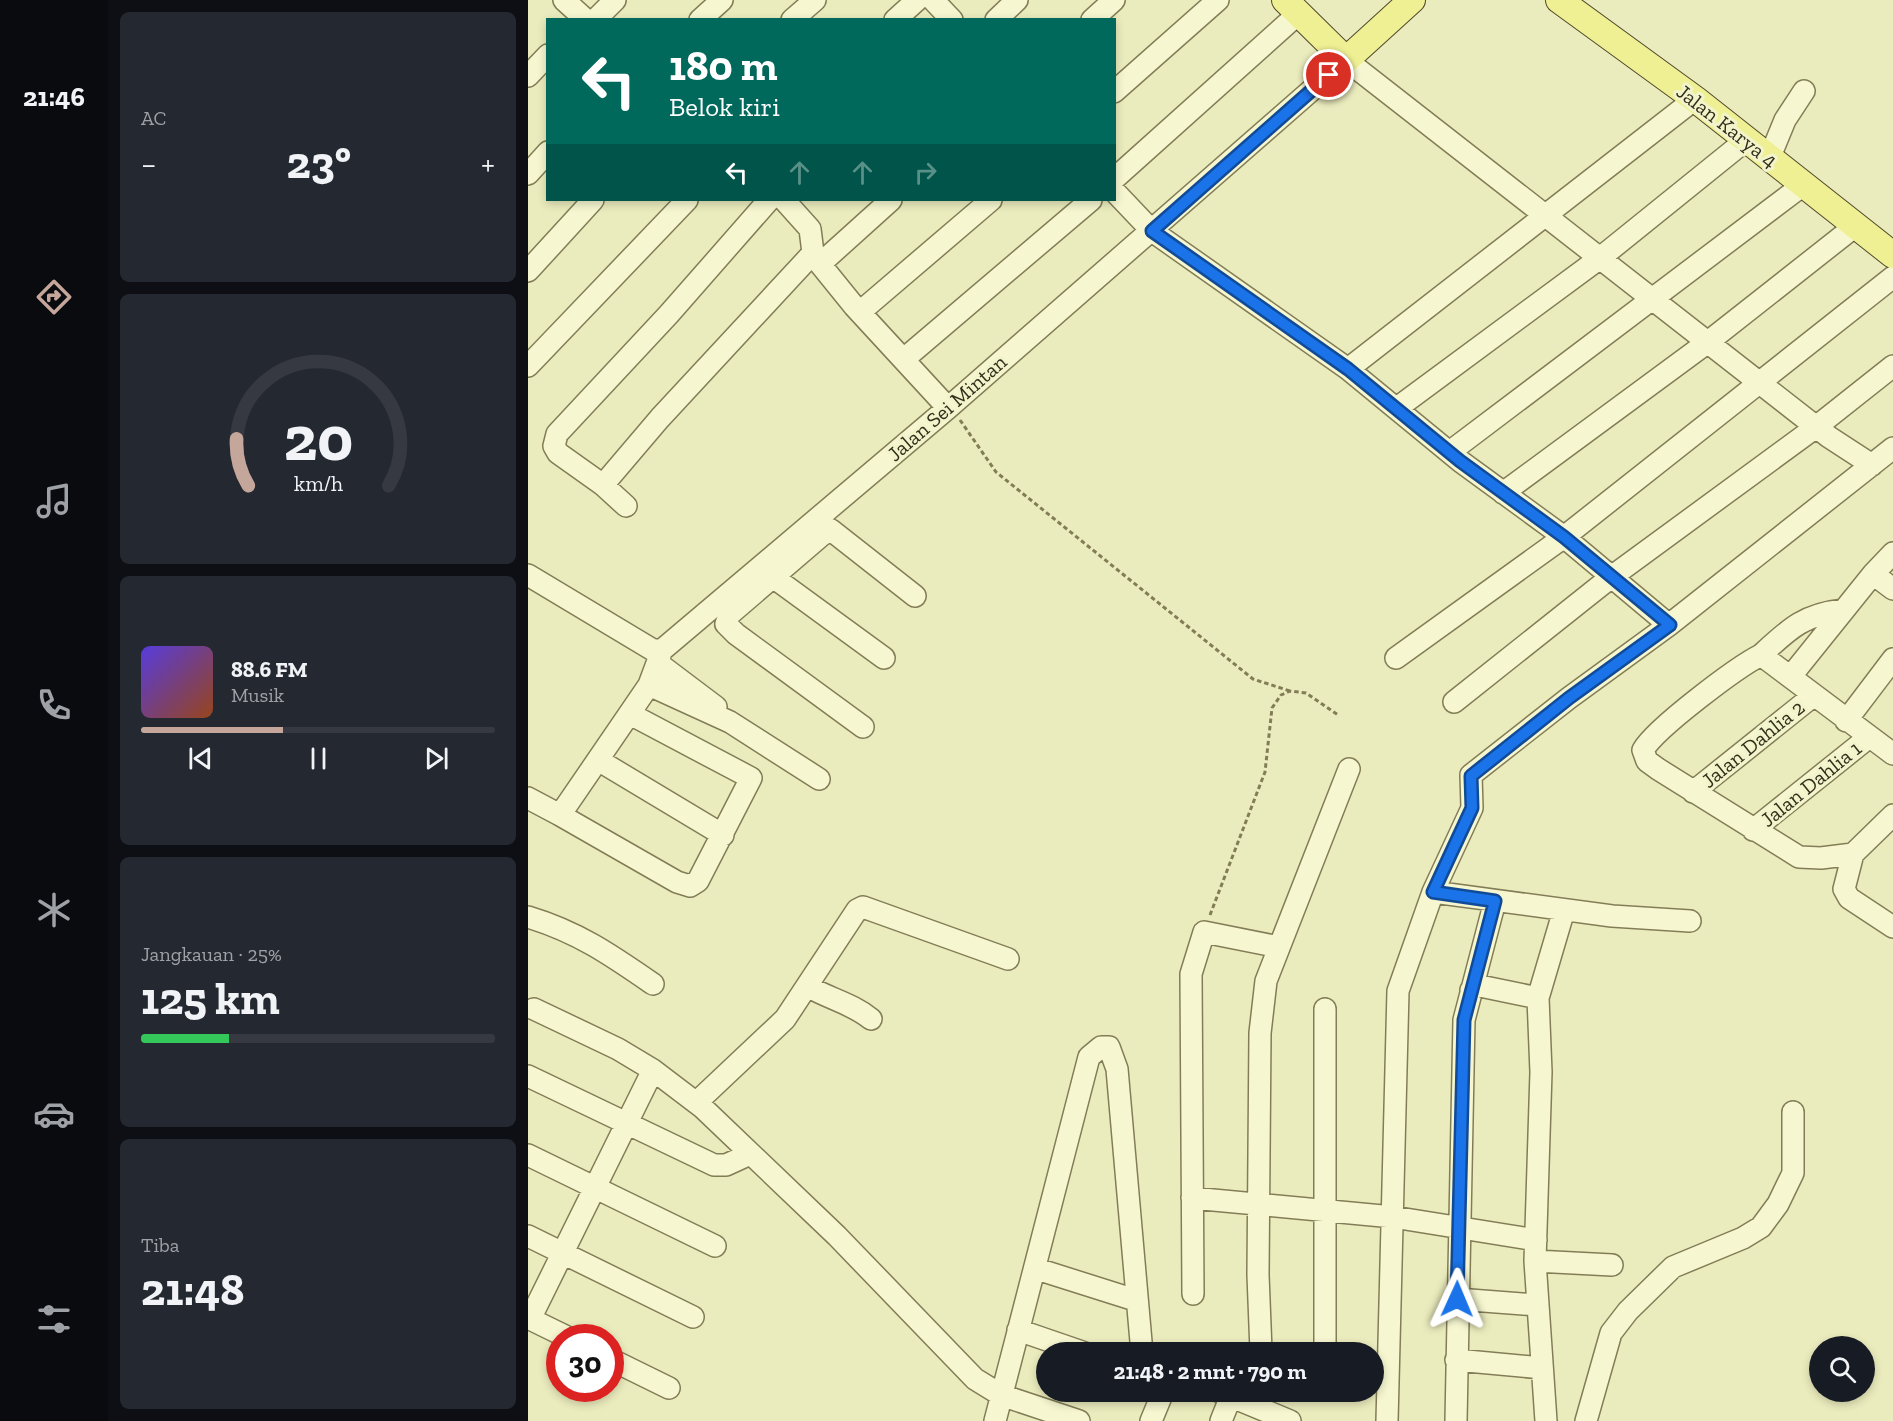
<!DOCTYPE html>
<html lang="id">
<head>
<meta charset="utf-8">
<style>
  body { margin:0; font-family:"Zilla Slab",serif; background:#242831; color:#f1f3f6; height:100vh; display:flex; flex-direction:column; font-size:22px; white-space:nowrap }
  * { box-sizing:border-box; margin:0 }
  p { font-size:20px; color:#9ea1a6 }
  .icon { flex:none; width:33px; height:33px; fill:none; stroke:currentColor; stroke-width:2; stroke-linecap:round; stroke-linejoin:round }
  .map { position:relative; flex:1; overflow:hidden }
  .drawer { display:flex; flex-direction:column; gap:12px; padding:12px; background:#0d0f14; width:420px }
  .drawer>* { flex:none }
  .top-card { position:absolute; left:18px; top:18px; width:570px; height:183px; border-radius:0px; box-shadow:0 3px 9px #0003; background:#00695c; color:#fff; overflow:hidden }
  .buttons { position:absolute; left:1281px; top:1336px; display:grid; gap:12px }
  .buttons a { display:grid; place-items:center; width:66px; height:66px; border-radius:50%; background:#171b24; box-shadow:0 3px 9px #0003; font-size:30px }
  .speed { position:absolute; left:18px; top:1324px; display:flex; gap:12px; font-size:30px; font-weight:700; text-align:center }
  .speed>* { display:grid; place-content:center; width:78px; height:78px; border-radius:50%; background:#171b24; box-shadow:0 3px 9px #0003; line-height:1 }
  .speed .limit { border:9px solid #d22; background:#fff; color:#111 }
  .pin { position:absolute; display:grid; place-items:center; width:51px; height:51px; color:#fff; margin:-26px; border:3px solid #fff; border-radius:50%; box-shadow:0 2px 6px #0007 }
  .me { position:absolute; width:66px; margin:-33px; rotate:1deg; stroke-linejoin:round; filter:drop-shadow(0 0 4px #0008) }
  .turn { display:flex; align-items:center; gap:21px; height:126px; padding:0 24px; font-size:27px }
  .turn .icon { width:78px; height:78px; stroke-width:2.5 }
  .turn b { display:block; font-size:42px; line-height:51px }
  .lanes { display:flex; align-items:center; height:57px; padding:0 24px; background:#0003; justify-content:center; gap:30px; direction:ltr }
  .lanes .off { opacity:.35 }
  .big { font-size:45px; font-weight:800; line-height:1.1 }
  .drawer .tile { flex:1; display:flex; flex-direction:column; justify-content:center; gap:9px; min-width:0; padding:0 21px; border-radius:9px; background:#242831 }
  .drawer .dial { align-items:center; gap:0 }
  .dial svg { height:156px; overflow:visible; fill:none; stroke:#363941; stroke-width:7; stroke-linecap:round; text-anchor:middle }
  .dial text { fill:#f1f3f6; stroke:none }
  .song { display:flex; align-items:center; gap:18px }
  .cover { width:72px; height:72px; border-radius:9px; background:linear-gradient(135deg,hsl(250 70% 55%),hsl(20 70% 35%)) }
  .played { height:6px; border-radius:3px; background:linear-gradient(90deg,#c5a69a 40%,#363941 40%) }
  .keys { display:flex; justify-content:space-around; direction:ltr }
  .heat { display:flex; justify-content:space-between; align-items:center; font-size:33px; direction:ltr }
  .charge { height:9px; border-radius:4px; background:linear-gradient(90deg,#34c759 25%,#363941 0) }
  .trip { position:absolute; left:508px; top:1342px; width:348px; height:60px; border-radius:30px; background:#171b24; box-shadow:0 3px 9px #0003; font-weight:800; line-height:60px; text-align:center }
  main { display:flex; flex:1; min-height:0 }
  .tabs { display:flex; flex-direction:column; width:108px; justify-content:space-around; align-items:center; background:#090b0e; color:#9ea1a6 }
  .tabs .icon { width:42px; height:42px }
  .tabs .current { color:#c5a69a }
  .tabs b { font-size:27px; color:#f1f3f6 }
  .map>svg:first-child { display:block }
  .lines { fill:none; stroke-linecap:round; stroke-linejoin:round }
  .minor-casing { stroke:#837d57; stroke-width:24 }
  .major-casing { stroke:#50492b; stroke-width:28 }
  .path { stroke:#837d57; stroke-width:3; stroke-dasharray:4.5 3; stroke-linecap:butt }
  .minor { stroke:#f6f7d0; stroke-width:21 }
  .major { stroke:#eff094; stroke-width:26 }
  .route-casing { stroke:#114b97; stroke-width:15 }
  .route { stroke:#1a73e8; stroke-width:10 }
  .labels { text-anchor:middle; stroke-width:6; stroke-linejoin:round; paint-order:stroke }
  .street-label { font-size:21px; fill:#332e1b; stroke:#f2f4cc }
</style>
</head>
<body>
<main>
<nav class="tabs">
<b>21:46</b>
<svg class="icon current" aria-label="directions" viewBox="0 0 24 24"><path d="M12 3l9 9-9 9-9-9zM9 14v-3h6M13 9l2 2-2 2"/></svg>
<svg class="icon" aria-label="music" viewBox="0 0 24 24"><path d="M9 18V5l10-2v13"/><circle cx="6" cy="18" r="3"/><circle cx="16" cy="16" r="3"/></svg>
<svg class="icon" aria-label="phone" viewBox="0 0 24 24"><path d="M5 4h4l2 5-3 2q2 4 5 5l2-3 5 2v4C11 20 4 13 5 4z"/></svg>
<svg class="icon" aria-label="climate" viewBox="0 0 24 24"><path d="M12 3v18M4 7l16 10M4 17L20 7"/></svg>
<svg class="icon" aria-label="car" viewBox="0 0 24 24"><path d="M5 17H2v-5l4-1 3-4h7l3 4 3 1v5h-3M9 17h6M6 11h13"/><circle cx="7" cy="17" r="2"/><circle cx="17" cy="17" r="2"/></svg>
<svg class="icon" aria-label="filters" viewBox="0 0 24 24"><path d="M4 7h16M4 17h16"/><circle cx="9" cy="7" r="2"/><circle cx="15" cy="17" r="2"/></svg>
</nav>
<section class="drawer">
<div class="tile"><p>AC</p>
<div class="heat"><a>−</a><b class="big">23°</b><a>+</a></div>
</div>
<div class="tile dial"><svg viewBox="0 0 100 80">
<path d="M14 69A42 42 0 1 1 86 69"/>
<path d="M14 69A42 42 0 0 1 8 45" stroke="#c5a69a"/>
<text x="50" y="56" font-size="32" font-weight="700">20</text>
<text x="50" y="72" font-size="11">km/h</text>
</svg></div>
<div class="tile">
<div class="song"><i class="cover"></i><div><b>88.6 FM</b><p>Musik</p></div></div>
<div class="played"></div>
<div class="keys"><svg class="icon" aria-label="previous" viewBox="0 0 24 24"><path d="M18 5L8 12l10 7zM5 5v14"/></svg><svg class="icon" aria-label="pause" viewBox="0 0 24 24"><path d="M8 5v14M16 5v14"/></svg><svg class="icon" aria-label="next" viewBox="0 0 24 24"><path d="M6 5l10 7-10 7zM19 5v14"/></svg></div>
</div>
<div class="tile"><p>Jangkauan · 25%</p><b class="big">125 km</b><div class="charge"></div></div>
<div class="tile"><p>Tiba</p><b class="big">21:48</b></div>
</section>
<div class="map">
<svg width="1365" height="1421" viewBox="0 0 1365 1421">
  <rect width="100%" height="100%" fill="#ebecbd"/>
  <g class="lines">
    <defs>
      <path id="minor" d="M36,0L58,20
        M405,0L424,20
        M67,20L87,0
        M172,20L194,0
        M264,20L287,0
        M367,20L389,0
        M468,20L489,0
        M564,20L586,0
        M0,76L20,55
        M586,92L690,0
        M1241,159L1257,120L1276,91
        M0,174L20,152
        M586,179L770,14
        M586,191L624,231L820,369L932,461L1036,537L1141,625
        M241,200L141,314L29,434L26,446L30,453L75,485L132,418L285,253
        M256,200L282,229L285,253L292,264L326,306L420,408
        M292,264L363,200
        M0,271L65,200
        M332,312L463,200
        M376,359L563,200
        M0,366L159,200
        M820,369L1167,99
        M869,408L1072,258L1217,141
        M923,451L1275,185
        M75,485L98,506
        M975,493L1180,342L1326,227
        M237,566L245,577L356,658
        M1345,574L1365,589
        M0,575L125,650H134L420,408L818,60L1301,437L1344,465
        M1233,655C1261,629 1276,614 1316,610
        M868,658L1036,537L1365,277
        M131,664L188,707
        M1263,676L1345,574L1365,553
        M121,685L202,722L291,779
        M926,702L1082,578L1288,427L1365,366
        M102,714L223,778L170,881L162,886L149,882L32,815L121,685L134,650
        M1318,721L1365,659
        M335,727L208,634L198,624L202,614L294,535L303,530L387,596
        M70,760L195,835
        M1165,792L1285,696
        M0,798L32,815
        M1365,815L1325,854L1316,889L1321,898L1365,927
        M1225,830L1340,738
        M1325,854L1293,858L1271,857L1130,769L1119,761L1115,750C1128,728 1209,667 1233,655L1365,754
        M905,892L1084,916L1162,921
        M0,917C50,932 83,955 125,984
        M281,987C302,999 325,1004 343,1019
        M943,990L952,986L1010,998
        M6,1009L90,1049L125,1070
        M0,1076L186,1165H198L222,1154
        M169,1102L257,1019L329,910L335,907L480,959
        M0,1155L187,1246
        M664,1198L865,1217L1008,1240
        M0,1236L165,1317
        M1007,1261L1084,1265
        M509,1269L607,1300
        M665,1294L663,974L676,932L751,947
        M929,1299L1008,1305
        M0,1318L41,1338
        M2,1319L125,1070L175,1108L309,1236L447,1379L473,1395L551,1421
        M490,1330L557,1353
        M733,1351L730,1275L732,1033L738,981L821,769
        M797,1353V1009
        M82,1359L141,1388
        M928,1360L1014,1368
        M692,1392L762,1421
        M467,1421L561,1057L573,1047H581L589,1069L614,1353
        M623,1421L635,1392
        M693,1421L703,1396
        M859,1421L870,991L905,892L944,808L943,775L1041,698L1141,625L1365,448
        M928,1421L936,1020L967,901
        M1018,1421L1007,1261L1013,1072L1010,998L1036,910
        M1058,1421L1083,1333L1100,1311L1145,1267L1215,1238L1233,1227L1250,1204L1265,1173V1112"/>
      <path id="major" d="M757,0L818,60L884,0
        M1031,0L1167,99L1365,255"/>
    </defs>
    <use href="#minor" class="minor-casing"/>
    <use href="#major" class="major-casing"/>
    <path class="path" d="M432,420L468,472L725,679L762,691
      M682,915L737,772L744,708L753,695L762,691L778,693L810,715"/>
    <use href="#minor" class="minor"/>
    <use href="#major" class="major"/>
  </g>
  <g class="lines">
    <defs>
      <path id="route" d="M801,75L624,231L820,369L932,461L1036,537L1142,625L1041,698L943,776L944,808L905,892L967,901L936,1020L929,1299"/>
    </defs>
    <use href="#route" class="route-casing"/>
    <use href="#route" class="route"/>
  </g>
  <g class="labels">
    <g class="street-label">
      <text transform="translate(1199 126) rotate(38)" y="7">Jalan Karya 4</text>
      <text transform="translate(419 408) rotate(-41)" y="7">Jalan Sei Mintan</text>
      <text transform="translate(1225 744) rotate(-39)" y="7">Jalan Dahlia 2</text>
      <text transform="translate(1283 784) rotate(-39)" y="7">Jalan Dahlia 1</text>
    </g>
  </g>
</svg>
<div class="buttons">
<a><svg class="icon" aria-label="search" viewBox="0 0 24 24"><circle cx="10" cy="10" r="6"/><path d="M15 15l6 6"/></svg></a>
</div>
<div class="speed"><div class="limit">30</div></div>
<div class="pin" style="left:801px;top:75px;background:#d93025"><svg class="icon" aria-label="arrive" viewBox="0 0 24 24"><path d="M6 21V4h12l-3 4 3 4H6"/></svg></div>
<svg class="me" style="left:929px;top:1299px" viewBox="-20 -20 40 40"><path d="M0-17L14 15 0 8-14 15z" fill="#1a73e8" stroke="#fff" stroke-width="4"/></svg>
<div class="trip">21:48 · 2 mnt · 790 m</div>
<div class="top-card">
<div class="turn"><svg class="icon" aria-label="left" viewBox="0 0 24 24"><path d="M17 20v-9H6M10 6l-5 5 5 5"/></svg><div><b>180 m</b>Belok kiri</div></div>
<div class="lanes"><svg class="icon" aria-label="left" viewBox="0 0 24 24"><path d="M17 20v-9H6M10 6l-5 5 5 5"/></svg><svg class="icon off" aria-label="ahead" viewBox="0 0 24 24"><path d="M12 20V5M6 11l6-6 6 6"/></svg><svg class="icon off" aria-label="ahead" viewBox="0 0 24 24"><path d="M12 20V5M6 11l6-6 6 6"/></svg><svg class="icon off" aria-label="right" viewBox="0 0 24 24"><path d="M7 20v-9h11M14 6l5 5-5 5"/></svg></div>
</div>
</div>
</main>
</body>
</html>
